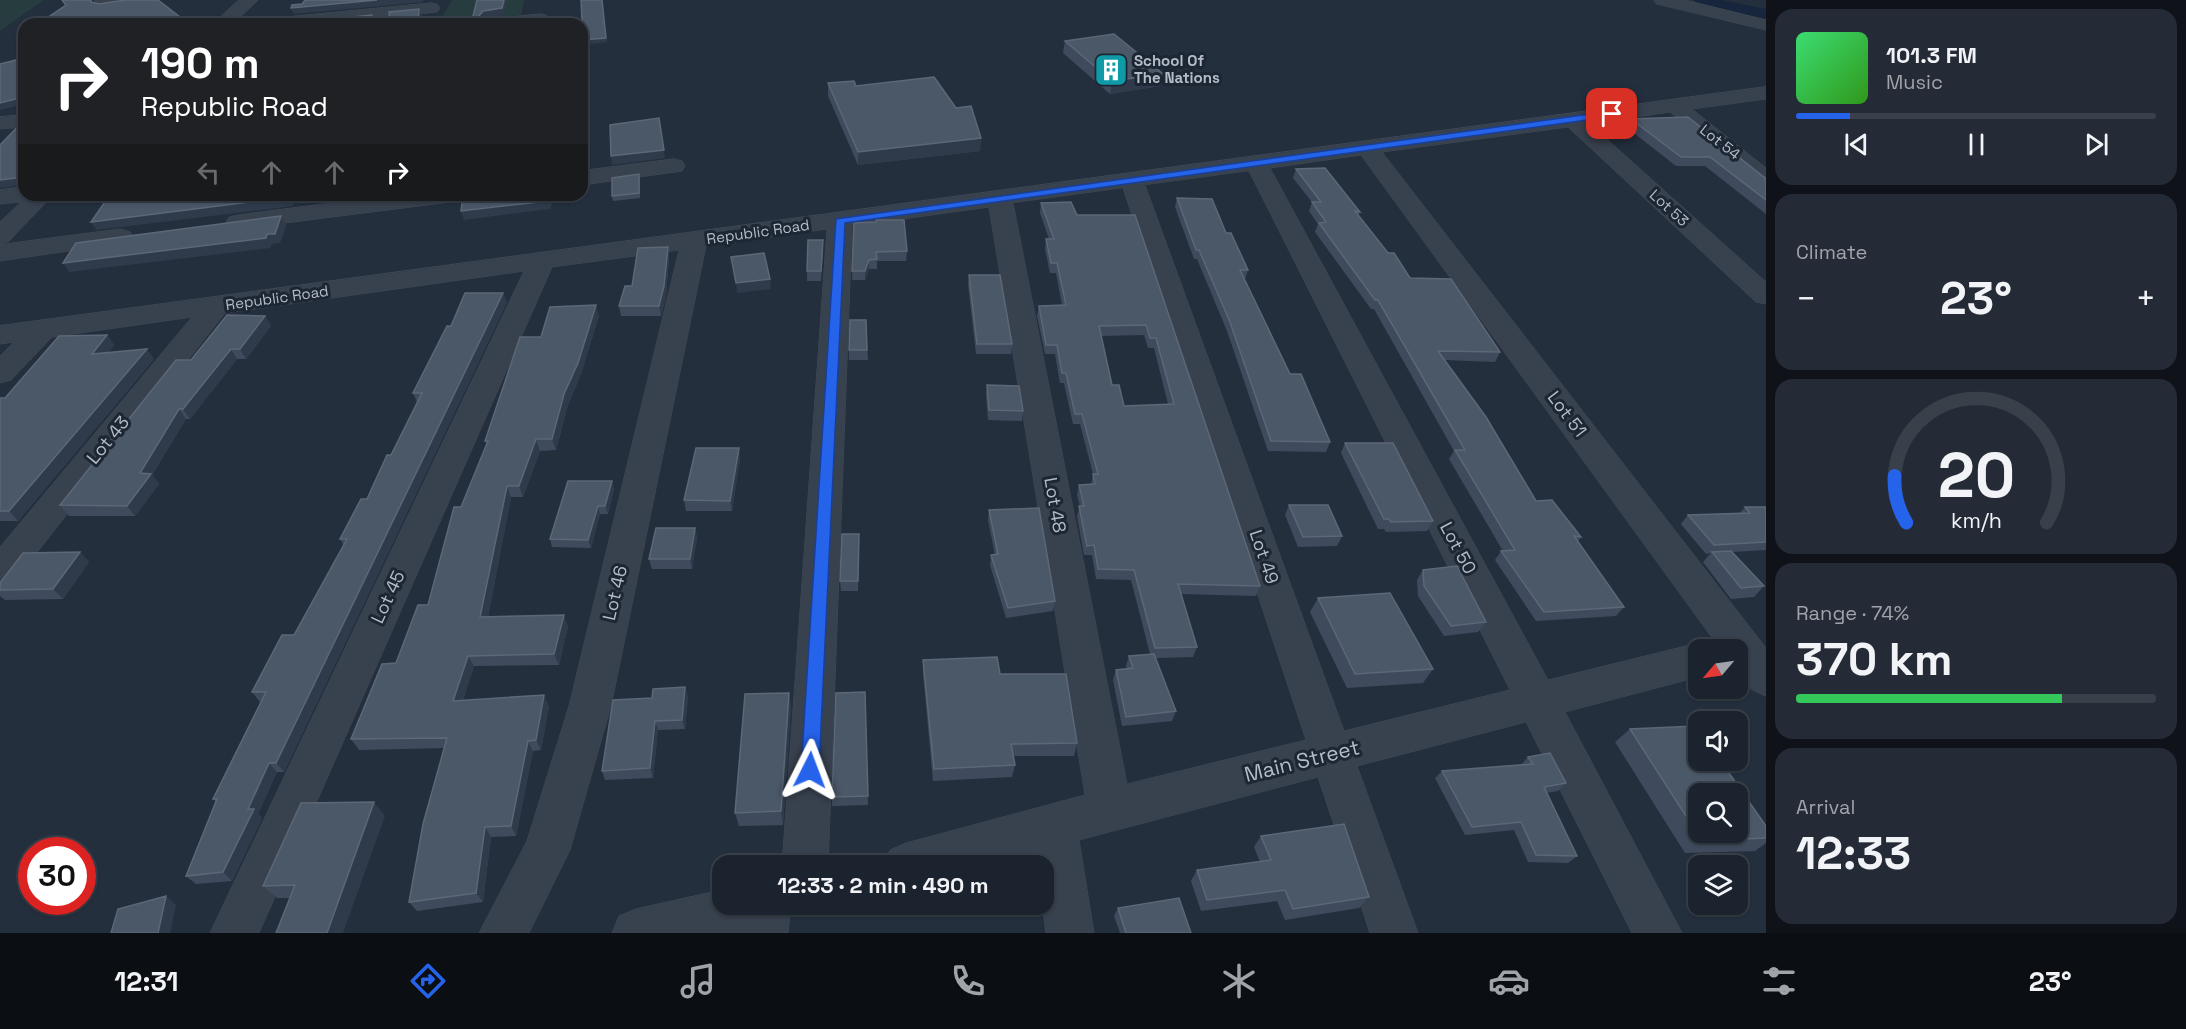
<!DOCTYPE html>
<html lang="en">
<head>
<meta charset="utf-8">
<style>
  body { margin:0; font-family:"Space Grotesk",sans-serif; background:#242b36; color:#f1f3f6; height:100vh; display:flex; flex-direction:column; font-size:22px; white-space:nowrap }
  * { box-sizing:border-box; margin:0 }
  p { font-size:20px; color:#a0a4aa }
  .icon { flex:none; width:33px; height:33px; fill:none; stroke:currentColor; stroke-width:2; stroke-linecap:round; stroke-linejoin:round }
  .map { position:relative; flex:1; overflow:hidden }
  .drawer { display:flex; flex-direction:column; gap:9px; padding:9px; background:#0f1319; width:420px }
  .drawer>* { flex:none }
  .hud { position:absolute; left:18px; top:18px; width:570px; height:183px; border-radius:18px; box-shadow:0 2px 4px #0004,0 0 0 2px #39404a; background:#202124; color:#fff; overflow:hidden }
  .needle { width:39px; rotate:241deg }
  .buttons { position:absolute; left:1688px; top:639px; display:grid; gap:12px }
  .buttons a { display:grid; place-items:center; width:60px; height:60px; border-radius:12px; background:#1b232e; box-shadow:0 2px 4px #0004,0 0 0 2px #39404a; font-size:30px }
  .speed { position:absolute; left:18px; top:837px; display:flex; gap:12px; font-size:30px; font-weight:700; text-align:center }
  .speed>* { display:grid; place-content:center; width:78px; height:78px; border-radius:50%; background:#1b232e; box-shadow:0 2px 4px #0004,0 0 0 2px #39404a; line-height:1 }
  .speed .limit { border:9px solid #d22; background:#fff; color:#111 }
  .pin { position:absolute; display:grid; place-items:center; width:51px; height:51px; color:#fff; margin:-26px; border-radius:12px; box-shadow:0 3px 9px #0006 }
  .me { position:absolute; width:66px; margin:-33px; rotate:3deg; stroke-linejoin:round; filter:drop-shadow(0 0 4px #0008) }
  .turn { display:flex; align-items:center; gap:21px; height:126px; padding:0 24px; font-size:27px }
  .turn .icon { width:78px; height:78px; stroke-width:2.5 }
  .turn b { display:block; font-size:42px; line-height:51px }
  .lanes { display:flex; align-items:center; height:57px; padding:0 24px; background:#0003; justify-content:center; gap:30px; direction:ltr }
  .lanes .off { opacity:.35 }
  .big { font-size:45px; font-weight:700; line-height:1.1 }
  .drawer .tile { flex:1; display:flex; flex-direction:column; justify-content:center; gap:9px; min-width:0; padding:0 21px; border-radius:18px; background:#242b36 }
  .drawer .dial { align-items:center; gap:0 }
  .dial svg { height:156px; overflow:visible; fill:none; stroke:#39404a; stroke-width:7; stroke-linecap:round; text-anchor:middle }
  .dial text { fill:#f1f3f6; stroke:none }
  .song { display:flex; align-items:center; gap:18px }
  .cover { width:72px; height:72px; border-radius:9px; background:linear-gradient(135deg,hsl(140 70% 55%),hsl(110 70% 35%)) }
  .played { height:6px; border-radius:3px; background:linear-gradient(90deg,#2563eb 15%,#39404a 15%) }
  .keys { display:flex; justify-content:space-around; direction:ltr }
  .heat { display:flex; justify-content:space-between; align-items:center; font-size:33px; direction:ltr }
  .charge { height:9px; border-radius:4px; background:linear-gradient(90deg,#34c759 74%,#39404a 0) }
  .trip { position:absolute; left:712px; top:855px; width:342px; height:60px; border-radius:18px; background:#1b232e; box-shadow:0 2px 4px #0004,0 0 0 2px #39404a; font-weight:700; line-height:60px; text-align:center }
  .tabs { display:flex; height:96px; justify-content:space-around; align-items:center; background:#0b0e12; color:#a0a4aa }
  .tabs .icon { width:42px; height:42px }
  .tabs .active { color:#2563eb }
  .tabs b { font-size:27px; color:#f1f3f6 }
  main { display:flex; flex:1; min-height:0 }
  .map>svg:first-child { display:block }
  .green { fill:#263c3f }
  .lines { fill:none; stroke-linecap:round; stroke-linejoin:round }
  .canal { fill:#17263c; fill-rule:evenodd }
  .minor-casing { stroke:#414a57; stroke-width:1 }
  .minor { fill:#38414e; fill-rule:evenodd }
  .wall { fill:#3f4b5c; fill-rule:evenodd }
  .shaded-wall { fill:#2f3b4b }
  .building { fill:#4b5868; stroke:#5c6777; stroke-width:1.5; fill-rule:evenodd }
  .route { fill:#2563eb; stroke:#184099; stroke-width:1.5 }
  .labels { text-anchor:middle; stroke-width:6; stroke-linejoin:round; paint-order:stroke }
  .far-poi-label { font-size:15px; font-weight:bold; fill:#b4bcc9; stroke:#1d2633; text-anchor:start }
  .far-street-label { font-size:15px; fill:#b4bcc9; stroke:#1d2633 }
  .street-label { font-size:18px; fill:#b4bcc9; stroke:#1d2633 }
  .near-street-label { font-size:21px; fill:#b4bcc9; stroke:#1d2633 }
</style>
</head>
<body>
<main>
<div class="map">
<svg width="1766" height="933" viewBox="0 0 1766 933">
  <rect width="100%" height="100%" fill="#242f3e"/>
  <path class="green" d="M0,0H44L0,31Z
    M452,0H524L521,16L438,23Z"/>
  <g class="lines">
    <path class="canal" d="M1694,0H1722L1766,9V19L1696,3Z"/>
    <defs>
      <path id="minor" d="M95,0H130L127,4L102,7L96,6Z
        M239,0H258L233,24H213Z
        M1654,0H1685L1766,20V30L1657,4Z
        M431,3L437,4L440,8L437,12L321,24H256L259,20L265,19Z
        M540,14L546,15L549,19L546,23L482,24L485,20L491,19Z
        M1766,87V99L1692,109L1766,168V186L1758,184L1670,112L1590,124L1766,282V304L1756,302L1568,127L1382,152L1766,648V696C1741,687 1737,675 1737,650H1721L1361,155L1270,168L1548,680L1698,643L1712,648L1698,650V677L1565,712L1682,933H1632L1526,722L1357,766L1418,933H1370L1318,777L1079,840L1094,933H1046L1042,904H1044V866H1037L1035,852L989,866H883L890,850L906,843L1085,795L989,207L852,226L828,866H782L827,229L706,246L611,706L570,850L529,933H479L527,841L569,706L679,250L552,267L259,933H210L524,271L225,313L13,583L0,587V547L192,317L52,337L11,380L0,383V356L14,342L0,344V326ZM1249,171L1510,690L1344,731L1145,185ZM1123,188L1306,740L1127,784L1013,203Z
        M24,115V127L0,129V117Z
        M674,159L682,161L685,166L682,171L582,185V171Z
        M24,187V195H53L9,241L0,244V222L21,202L0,204V190Z
        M393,195H462L458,200L450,202L238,229L229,227L226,222L229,217L238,215Z
        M121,229L130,232L134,237L130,242L0,261V245Z
        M723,890V904H791L788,933H612L619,916L636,909Z"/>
    </defs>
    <use href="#minor" class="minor-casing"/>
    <use href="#minor" class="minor"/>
  </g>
  <path class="wall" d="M1065,41L1163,74L1160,86L1110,94L1063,53Z
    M828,83L856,86L956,108L981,138L980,151L858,165L828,96Z
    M1631,119L1766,178V214L1705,166H1676L1626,127Z
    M1296,169L1360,212L1358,216L1388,253L1410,278L1500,352L1495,362L1445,360L1536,501L1581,537L1578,541L1624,607L1616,616L1536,621L1495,560L1501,551H1503L1449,459L1454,451L1374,309H1371L1315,232L1318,224L1309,211L1312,202L1293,178Z
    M640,179V198L613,201L612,196Z
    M1177,198L1226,233L1248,270L1245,279H1244L1290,374L1330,442L1326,452L1268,451L1227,331L1197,259H1194L1175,207Z
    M1041,203L1077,215H1135L1260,586L1256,596L1181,594L1197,647L1193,657L1156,658L1176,711L1172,721L1122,726L1113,680L1116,670L1127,669L1126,666L1129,656L1150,654L1131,580L1096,579L1092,555H1084L1077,516L1080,506L1077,495L1079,485H1091L1093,474L1080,424H1073L1064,383H1060L1055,354H1045L1037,316L1039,306L1062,305L1056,273H1050L1045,249L1046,239H1049L1040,213ZM1144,335L1148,348H1154L1168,404L1124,406L1112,385L1101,336Z
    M854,223L907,251L906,261H877V269H869L865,280H852Z
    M823,240V250L821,281H807V271Z
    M668,247L669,257L666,296L661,316H621L619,306L632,286Z
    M969,275L1012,344L1011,354H976L968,285Z
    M507,302L284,772H277L258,814L262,818L232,881L196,884L186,876L216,802L213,799L262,702H260L252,692L294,635L344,546L340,539L367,499L391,455L417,402L413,393L451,326Z
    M265,316L271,326L246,359H237L190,419H186L152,475L159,484L135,516H69L60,505L191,360Z
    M599,316L581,374L568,405L556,450L540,451L523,497H511L488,617L568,626L559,665L474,666L463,700L549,706L541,750L533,751L516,836L491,837L483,902L417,911L409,902L444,748L359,750L351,739L396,663L428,605L461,507L487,444L485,441L541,337Z
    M866,320L868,360H849V350Z
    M107,335L114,345L108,352L154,359L18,521H0V398H5Z
    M987,385L1023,411L1022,421L988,420L986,395Z
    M1345,443L1433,521L1427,531L1386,532L1384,529H1378L1341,453Z
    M740,459L732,511H686L684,500Z
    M612,481L614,489L608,514H600L591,548L552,547L550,539Z
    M1289,505L1342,536L1337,546L1298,547L1285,515Z
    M1745,507H1766V550L1732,552L1764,586L1754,597L1731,599L1703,562L1711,553L1706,554L1681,524L1688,515L1740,513Z
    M989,510L1055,601L1053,611L1006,618L990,565L991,555H995L988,520Z
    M695,528L697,538L692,569H652L649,559Z
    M859,534L858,591H841L840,581Z
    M80,552L89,562L63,599L5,600L0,596V583Z
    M1423,570L1486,622L1478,632L1444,636L1418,596L1417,580Z
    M1318,598L1433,669L1423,683L1347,688L1310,612Z
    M923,660L1000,674L1077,743L1074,756H1013L1015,765L1012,777L933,781L923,673Z
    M685,687L688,697L685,729L658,730L653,778L605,780L602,771Z
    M865,692L868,805L832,806V797Z
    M789,693L791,707L783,825L739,826L735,813Z
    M1630,729L1766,826V843L1755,851L1685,853L1615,742Z
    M1528,757L1566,783L1558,791L1546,793L1577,856L1568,863L1528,862L1514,830L1465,835L1435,778L1442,771L1521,765Z
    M385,816L290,898H277L263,886Z
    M1261,836L1369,897L1359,908L1285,920L1277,901L1201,911L1191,881L1197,870L1260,862L1254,847Z
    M1118,908L1191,933H1120L1114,916Z"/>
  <path class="shaded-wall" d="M377,0H423V2L294,14L291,8Z
    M504,0H507L504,15L485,18L480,24L478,17L483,11Z
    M602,0L607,42L584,45L583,40Z
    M419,9L422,16L421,24H418Z
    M372,15L374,21V24H371Z
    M1163,74L1160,86L1110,94L1112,81Z
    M24,97V104L0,110V103Z
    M659,118L665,158L612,165L611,156Z
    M981,138L980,151L858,165V152Z
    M24,177V184L1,188L0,186V180Z
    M290,195H297L293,206L96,230L91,222Z
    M551,195H556L550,209L464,220L461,211Z
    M281,216L286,226L280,243L272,244L270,248L69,272L63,263L267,234Z
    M823,240V250L821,281V271Z
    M668,247L669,257L666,296L661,316L659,306Z
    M869,260V269L865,280V271Z
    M770,279L771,289L737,293L736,283Z
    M503,293L507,302L284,772L276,763Z
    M596,305L599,316L581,374L568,405L556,450L552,439L564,394Z
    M265,316L271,326L246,359L240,349Z
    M107,335L114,345L99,364L92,354Z
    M147,349L154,359L18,521L9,511Z
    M231,349L237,359L190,419L183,409Z
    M179,409L186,419L152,475L159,484L135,516L127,506L140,473Z
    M536,439L540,451L523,497L519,486Z
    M739,448L740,459L732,511L730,501Z
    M612,481L614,489L608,514L605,506Z
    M507,486L511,497L486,628L480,617Z
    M598,506L600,514L591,548L588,540Z
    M695,528L697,538L692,569L690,559Z
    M80,552L89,562L63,599L53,589Z
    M564,615L568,626L559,665L554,654Z
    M468,656L474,666L459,712L453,701Z
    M685,687L688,697L685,729L682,720Z
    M789,693L791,707L783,825L781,811Z
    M544,695L549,706L541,750L536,740Z
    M655,721L658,730L653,778L650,768Z
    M528,741L533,751L516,836L511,826Z
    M269,763L277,772L258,814L262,818L232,881L223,872L248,809Z
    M374,802L385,816L343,933H327Z
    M485,827L491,837L483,902L476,893Z
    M166,896L176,905L170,933H158Z"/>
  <path class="building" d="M62,0H91V2L99,4L125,0H158L189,24H38L66,5Z
    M305,0H377L291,8L292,5L302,4Z
    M477,0H504L502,8L483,11L478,17L480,19H500L499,24H471Z
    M581,0H602L606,38L583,40Z
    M419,9L418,24H390L389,12Z
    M372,15L371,24H285L286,20H319Z
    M24,34V51L20,36Z
    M1114,34L1163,74L1112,81L1065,41Z
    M24,58V97L0,103V64Z
    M934,77L956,108L971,106L981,138L858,152L828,83L854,81L856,86Z
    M1688,117L1764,177L1766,178V200L1710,157H1681L1631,119Z
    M659,118L664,150L611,156L610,125Z
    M24,120V177L0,180V145Z
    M1325,168L1360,212L1355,211L1388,253H1394L1410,278L1451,279L1500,352L1438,351L1486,417L1536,501L1552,500L1581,537L1574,536L1624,607L1544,612L1501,551L1515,550L1455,450H1465L1378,300H1375L1319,223L1326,222L1312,202H1321L1296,169Z
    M639,174V193L612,196V178Z
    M114,195H290L289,197L91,222L109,196Z
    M463,195H551L548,201L461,211Z
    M1177,198L1212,199L1226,233H1231L1248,270H1240L1290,374H1301L1330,442L1271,441L1230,322L1199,250H1196Z
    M1071,202L1077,215H1135L1260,586L1178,584L1197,647L1155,648L1134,570L1098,569L1094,545L1087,546L1079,506H1084L1079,485L1095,484L1093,474H1098L1082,414H1075L1066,373H1062L1057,345H1046L1039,306L1066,305L1057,263H1051L1046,239H1054L1041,203ZM1146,325L1150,338H1156L1174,404L1124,406L1119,385H1112L1099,326Z
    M281,216L275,234H267L266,238L63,263L76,243Z
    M876,220H904L907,251L876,252L877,259L869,260L865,271H852L854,223L876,222Z
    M808,240H823L821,271H807Z
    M668,247L664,286L659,306H619L625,286H632L638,248Z
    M764,253L770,279L736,283L731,257Z
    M969,275H1000L1012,344H977Z
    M465,293H503L276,763H269L248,809H254L223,872L186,876L217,799H213L266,692H252L282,635H294L347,539H340L361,499H367L387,455H391L422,393H413L447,326H451Z
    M596,305L578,363L564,394L552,439H536L519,486H507L480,617L564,615L554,654L468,656L453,701L544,695L536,740L528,741L511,826L485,827L476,893L409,902L423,824L447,738L351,739L382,664L396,663L418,605H428L454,507H461L488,441H485L520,337H541L550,307Z
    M227,315L265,316L240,349H231L183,409H179L140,473L151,474L127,506L60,505L176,360H191Z
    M850,320H866L867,350H849Z
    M107,335L92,354L147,349L9,511H0V398H5L59,336Z
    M987,385L1019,386L1023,411L989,410Z
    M1345,443H1393L1433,521L1391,522L1389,519H1384Z
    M696,448H739L730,501L684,500Z
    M568,481H612L605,506H598L588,540L550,539Z
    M1289,505H1328L1342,536L1303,537Z
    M1745,507H1766V542L1714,545L1688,515L1750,513Z
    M1039,508L1055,601L1008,608L991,555L998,554L989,510Z
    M656,528H695L690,559H649Z
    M842,534H859L858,581H840Z
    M1731,551L1764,586L1741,588L1712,552Z
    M80,552L53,589L0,590V583L23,553Z
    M1457,566L1486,622L1451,626L1424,586L1423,570Z
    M1390,593L1433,669L1355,674L1318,598Z
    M1154,654L1176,711L1126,717L1116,670L1133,668L1129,656Z
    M997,657L1000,674H1066L1077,743L1011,744L1015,765L934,769L923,660Z
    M685,687L682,720L655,721L650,768L602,771L613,700L652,698L653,689Z
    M865,692L868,796L832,797L836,693Z
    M789,693L781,811L735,813L745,694Z
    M1696,726L1698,729V760H1720L1766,826V838L1702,841L1630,729ZM1698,794H1737V832H1698Z
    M1550,753L1566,783L1544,787L1577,856L1536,855L1521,822L1472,827L1442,771L1533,764L1528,757Z
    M374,802L327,933H276L295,885L263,886L301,803Z
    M1344,824L1369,897L1293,909L1285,890L1207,900L1197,870L1271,860L1261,836Z
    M166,896L158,933H111L118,909Z
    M1179,898L1191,933H1126L1118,908Z"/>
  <path class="route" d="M1612,111L1616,112V116L845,223L819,770L816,776L810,778L804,776L801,770L836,219Z"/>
  <defs>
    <symbol id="building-square" viewBox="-11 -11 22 22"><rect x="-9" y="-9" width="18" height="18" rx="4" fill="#0f9aa8" stroke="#1d2633"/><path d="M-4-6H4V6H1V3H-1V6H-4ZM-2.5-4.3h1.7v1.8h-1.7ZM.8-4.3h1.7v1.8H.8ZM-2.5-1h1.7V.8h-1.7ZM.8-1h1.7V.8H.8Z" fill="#fff"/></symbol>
  </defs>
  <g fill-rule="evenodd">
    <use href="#building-square" x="1092" y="51" width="38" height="38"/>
  </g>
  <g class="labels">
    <g class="far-poi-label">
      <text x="1134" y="66">School Of<tspan x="1134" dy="17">The Nations</tspan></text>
    </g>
    <g class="far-street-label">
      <text transform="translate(1720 142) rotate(38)" y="5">Lot 54</text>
      <text transform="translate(1669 208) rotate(42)" y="5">Lot 53</text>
      <text transform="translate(758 232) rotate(-8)" y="5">Republic Road</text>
      <text transform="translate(277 298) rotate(-8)" y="5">Republic Road</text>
    </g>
    <g class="street-label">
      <text transform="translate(1567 414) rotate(53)" y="6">Lot 51</text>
      <text transform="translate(108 440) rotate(-51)" y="6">Lot 43</text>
      <text transform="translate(1055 505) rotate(80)" y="6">Lot 48</text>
      <text transform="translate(1458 548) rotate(62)" y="6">Lot 50</text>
      <text transform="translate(1264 557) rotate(71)" y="6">Lot 49</text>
      <text transform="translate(615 593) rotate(-77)" y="6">Lot 46</text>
      <text transform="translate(388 597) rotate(-65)" y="6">Lot 45</text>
    </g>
    <g class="near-street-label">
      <text transform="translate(1302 761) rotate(-14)" y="7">Main Street</text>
    </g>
  </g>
</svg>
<div class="buttons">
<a><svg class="needle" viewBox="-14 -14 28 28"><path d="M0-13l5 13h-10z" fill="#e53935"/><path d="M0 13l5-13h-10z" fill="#a0a4aa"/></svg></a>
<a><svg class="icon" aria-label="sound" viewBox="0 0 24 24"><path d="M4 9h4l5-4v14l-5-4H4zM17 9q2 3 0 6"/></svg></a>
<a><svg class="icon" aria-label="search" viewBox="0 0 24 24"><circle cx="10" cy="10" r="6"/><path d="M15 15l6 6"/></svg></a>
<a><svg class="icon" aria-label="layers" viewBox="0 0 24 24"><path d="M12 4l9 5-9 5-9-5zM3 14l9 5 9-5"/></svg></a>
</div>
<div class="speed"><div class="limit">30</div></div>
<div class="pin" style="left:1612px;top:114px;background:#d93025"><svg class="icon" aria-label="arrive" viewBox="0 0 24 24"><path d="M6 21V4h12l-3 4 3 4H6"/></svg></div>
<svg class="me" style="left:810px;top:770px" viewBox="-20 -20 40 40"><path d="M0-17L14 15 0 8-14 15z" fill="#2563eb" stroke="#fff" stroke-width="4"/></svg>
<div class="trip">12:33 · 2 min · 490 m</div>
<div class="hud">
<div class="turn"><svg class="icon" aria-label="right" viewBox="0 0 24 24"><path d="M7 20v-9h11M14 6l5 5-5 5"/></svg><div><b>190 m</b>Republic Road</div></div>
<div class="lanes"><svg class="icon off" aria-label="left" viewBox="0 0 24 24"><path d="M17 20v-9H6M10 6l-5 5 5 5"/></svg><svg class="icon off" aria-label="ahead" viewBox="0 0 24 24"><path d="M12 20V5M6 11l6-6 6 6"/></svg><svg class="icon off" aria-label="ahead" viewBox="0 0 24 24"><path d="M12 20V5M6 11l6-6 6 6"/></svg><svg class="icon" aria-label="right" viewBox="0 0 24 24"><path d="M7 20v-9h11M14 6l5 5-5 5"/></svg></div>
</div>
</div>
<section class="drawer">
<div class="tile">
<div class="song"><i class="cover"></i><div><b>101.3 FM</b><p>Music</p></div></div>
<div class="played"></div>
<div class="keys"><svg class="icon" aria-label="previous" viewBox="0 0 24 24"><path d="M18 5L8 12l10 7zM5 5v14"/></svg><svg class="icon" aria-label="pause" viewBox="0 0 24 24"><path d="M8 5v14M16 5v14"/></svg><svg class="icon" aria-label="next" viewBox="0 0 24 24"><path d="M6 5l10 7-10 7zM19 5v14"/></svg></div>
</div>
<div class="tile"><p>Climate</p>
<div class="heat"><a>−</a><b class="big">23°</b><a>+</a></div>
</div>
<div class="tile dial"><svg viewBox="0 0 100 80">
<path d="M14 69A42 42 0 1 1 86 69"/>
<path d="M14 69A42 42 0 0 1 8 45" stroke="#2563eb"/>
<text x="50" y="56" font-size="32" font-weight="700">20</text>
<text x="50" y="72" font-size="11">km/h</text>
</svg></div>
<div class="tile"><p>Range · 74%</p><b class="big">370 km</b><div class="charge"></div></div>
<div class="tile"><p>Arrival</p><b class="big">12:33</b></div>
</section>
</main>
<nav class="tabs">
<b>12:31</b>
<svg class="icon active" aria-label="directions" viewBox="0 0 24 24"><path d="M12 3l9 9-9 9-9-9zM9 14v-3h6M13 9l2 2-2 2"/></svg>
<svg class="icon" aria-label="music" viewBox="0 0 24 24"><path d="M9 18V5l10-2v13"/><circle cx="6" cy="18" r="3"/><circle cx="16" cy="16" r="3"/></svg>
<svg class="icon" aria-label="phone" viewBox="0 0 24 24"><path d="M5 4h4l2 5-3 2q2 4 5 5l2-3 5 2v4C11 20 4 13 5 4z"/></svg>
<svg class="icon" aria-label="climate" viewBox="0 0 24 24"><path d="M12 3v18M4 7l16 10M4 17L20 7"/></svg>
<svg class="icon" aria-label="car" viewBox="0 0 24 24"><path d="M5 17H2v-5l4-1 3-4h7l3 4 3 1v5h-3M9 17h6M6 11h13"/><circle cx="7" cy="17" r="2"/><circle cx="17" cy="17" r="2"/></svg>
<svg class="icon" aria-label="filters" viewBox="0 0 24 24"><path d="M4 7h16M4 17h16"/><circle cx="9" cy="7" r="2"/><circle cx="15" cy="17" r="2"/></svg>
<b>23°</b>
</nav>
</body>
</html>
